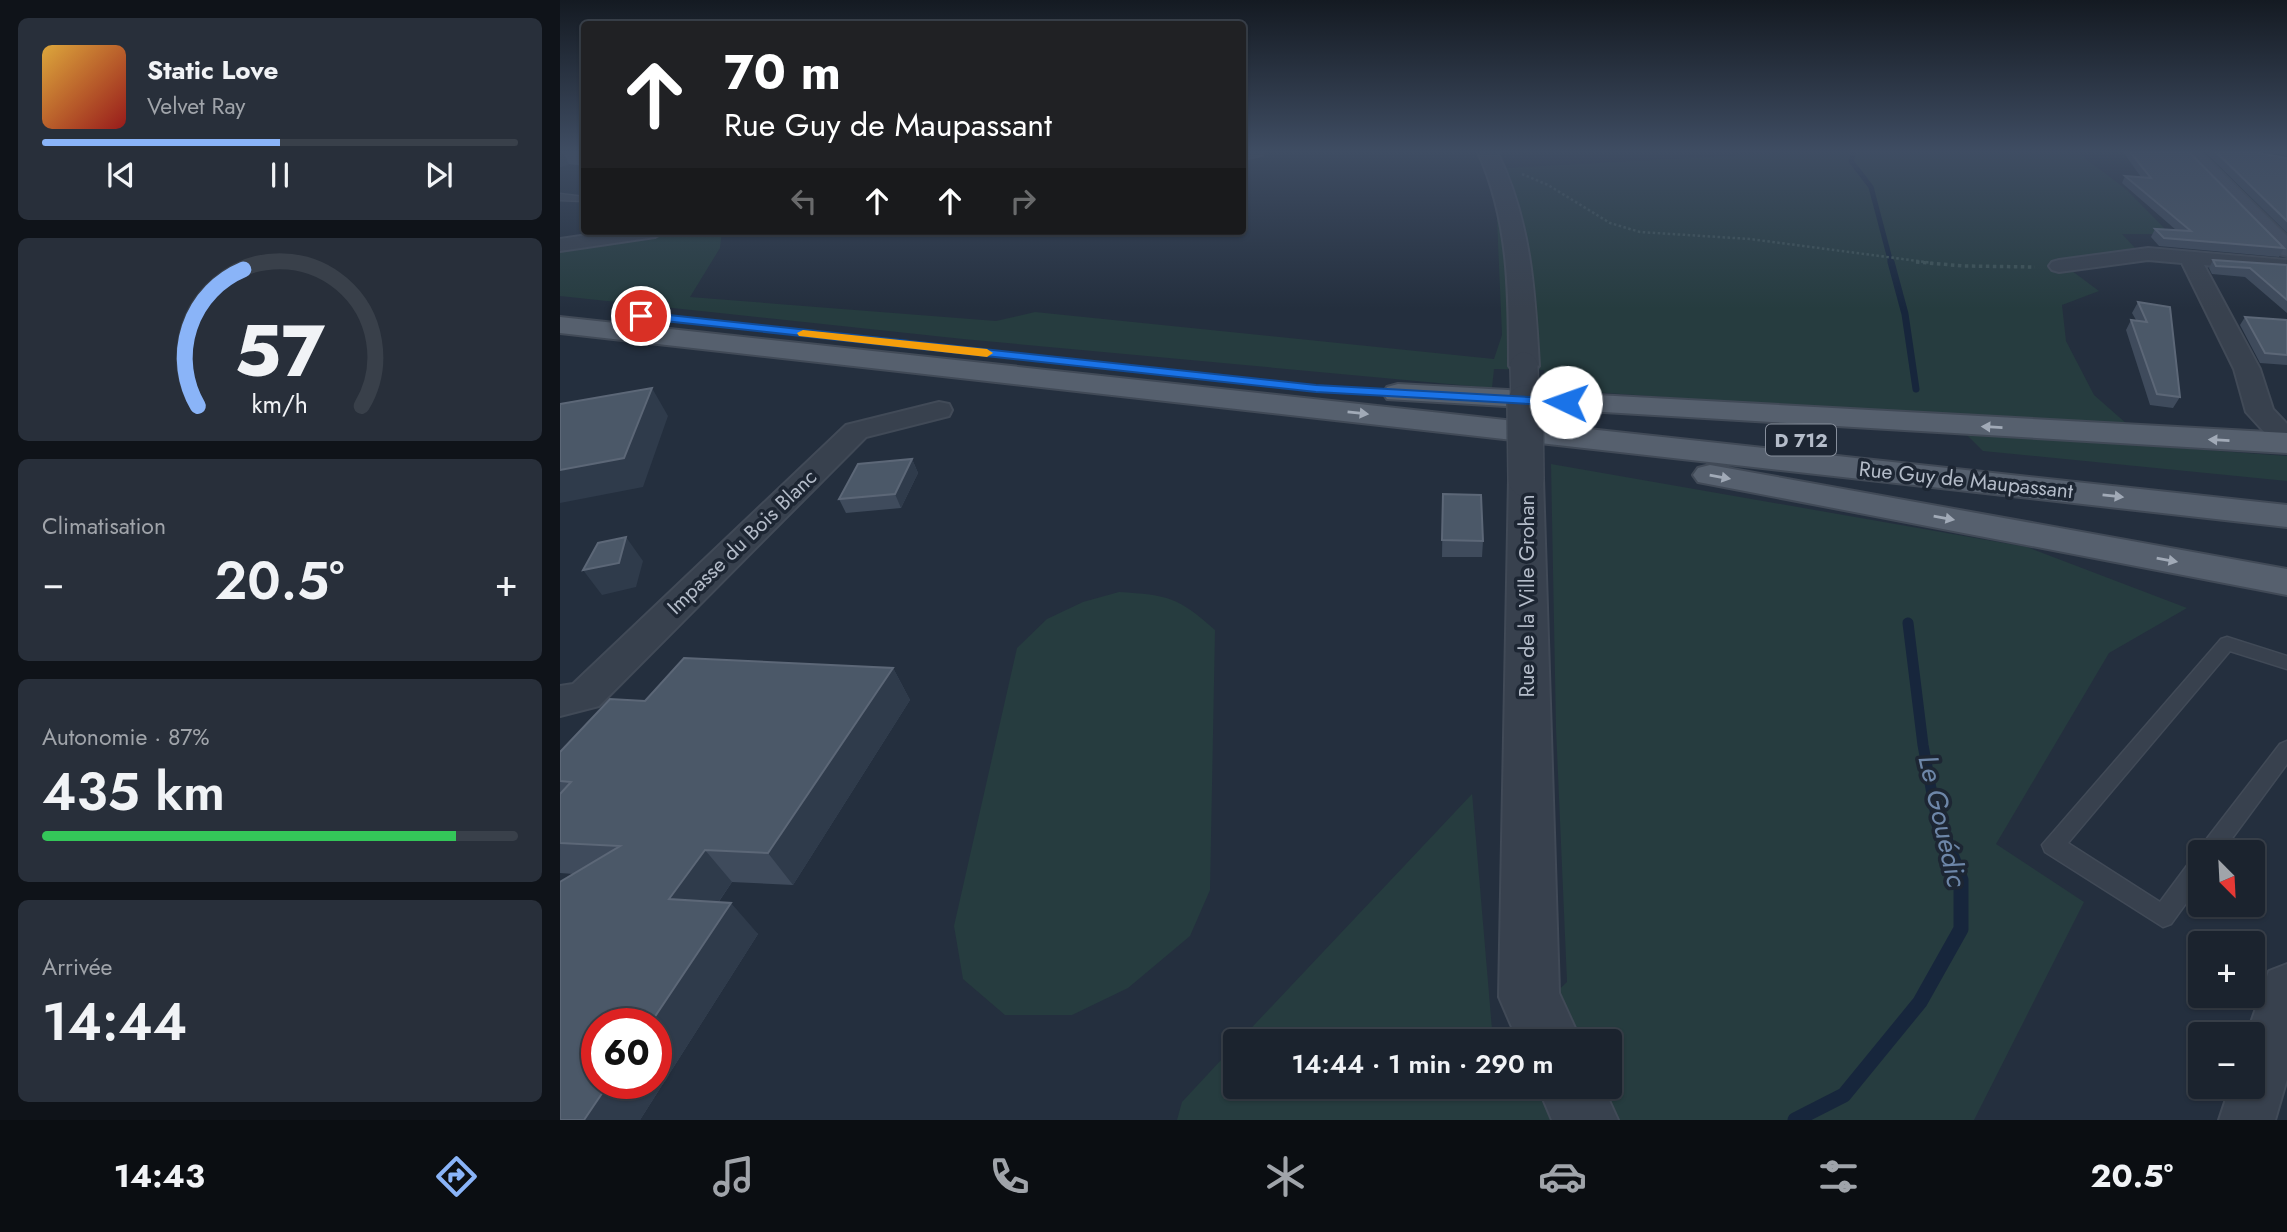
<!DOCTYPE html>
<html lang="fr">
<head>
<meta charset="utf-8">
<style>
  body { margin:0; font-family:Jost,sans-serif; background:#282f3a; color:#f1f3f6; height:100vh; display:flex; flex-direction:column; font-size:26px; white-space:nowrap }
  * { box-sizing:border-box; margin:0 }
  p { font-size:23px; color:#a0a4aa }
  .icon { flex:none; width:38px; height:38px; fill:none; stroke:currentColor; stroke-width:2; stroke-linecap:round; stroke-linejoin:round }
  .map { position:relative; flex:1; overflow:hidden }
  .drawer { display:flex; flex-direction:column; gap:18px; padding:18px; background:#0f1319; width:560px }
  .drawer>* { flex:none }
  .top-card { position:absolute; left:21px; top:21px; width:665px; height:214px; border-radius:7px; box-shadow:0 2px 5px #0004,0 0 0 2px #39404a; background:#202124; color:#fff; overflow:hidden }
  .needle { width:46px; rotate:156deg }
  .tools { position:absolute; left:1628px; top:840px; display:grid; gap:14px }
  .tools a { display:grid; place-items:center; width:77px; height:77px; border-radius:7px; background:#1b232e; box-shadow:0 2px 5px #0004,0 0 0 2px #39404a; font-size:35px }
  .speed { position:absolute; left:21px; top:1008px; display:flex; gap:14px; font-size:35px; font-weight:700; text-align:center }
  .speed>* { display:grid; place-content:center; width:91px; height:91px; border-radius:50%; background:#1b232e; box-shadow:0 2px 5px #0004,0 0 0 2px #39404a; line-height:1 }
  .speed .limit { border:10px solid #d22; background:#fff; color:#111 }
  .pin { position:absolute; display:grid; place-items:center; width:60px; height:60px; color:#fff; margin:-30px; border:4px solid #fff; border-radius:50%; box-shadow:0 2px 7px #0007 }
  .me { position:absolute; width:77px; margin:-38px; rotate:273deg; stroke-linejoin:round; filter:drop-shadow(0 0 5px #0008) }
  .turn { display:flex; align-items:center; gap:24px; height:147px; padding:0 28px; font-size:32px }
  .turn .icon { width:91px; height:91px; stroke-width:2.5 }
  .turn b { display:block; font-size:49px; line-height:60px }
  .lanes { display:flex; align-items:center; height:66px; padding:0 28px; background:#0003; justify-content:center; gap:35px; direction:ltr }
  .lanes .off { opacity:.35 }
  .big { font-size:52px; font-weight:600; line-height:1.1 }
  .drawer .card { flex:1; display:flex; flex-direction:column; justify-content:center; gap:10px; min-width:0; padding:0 24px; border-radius:10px; background:#282f3a }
  .drawer .dial { align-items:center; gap:0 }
  .dial svg { height:182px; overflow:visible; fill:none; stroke:#39404a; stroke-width:7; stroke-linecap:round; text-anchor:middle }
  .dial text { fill:#f1f3f6; stroke:none }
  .song { display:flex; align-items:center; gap:21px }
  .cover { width:84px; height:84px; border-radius:10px; background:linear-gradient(135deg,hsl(40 70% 55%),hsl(0 70% 35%)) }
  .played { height:7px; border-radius:4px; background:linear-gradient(90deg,#8ab4f8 50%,#39404a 50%) }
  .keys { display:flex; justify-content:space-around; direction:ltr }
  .heat { display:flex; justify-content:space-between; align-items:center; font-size:38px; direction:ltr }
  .charge { height:10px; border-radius:5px; background:linear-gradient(90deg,#34c759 87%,#39404a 0) }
  .trip { position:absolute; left:663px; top:1029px; width:399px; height:70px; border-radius:7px; background:#1b232e; box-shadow:0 2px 5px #0004,0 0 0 2px #39404a; font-weight:600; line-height:70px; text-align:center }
  .menu { display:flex; height:112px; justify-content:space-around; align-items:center; background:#0b0e12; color:#a0a4aa }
  .menu .icon { width:49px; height:49px }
  .menu .current { color:#8ab4f8 }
  .menu b { font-size:32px; color:#f1f3f6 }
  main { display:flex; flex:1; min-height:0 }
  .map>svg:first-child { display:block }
  .green { fill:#263c3f }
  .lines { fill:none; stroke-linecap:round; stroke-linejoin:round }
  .stream-far3 { stroke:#17263c; stroke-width:5 }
  .stream-far2 { stroke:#17263c; stroke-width:7 }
  .stream-far1 { stroke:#17263c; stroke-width:11 }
  .stream { stroke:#17263c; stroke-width:15 }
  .service-casing { stroke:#414a57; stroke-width:3 }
  .minor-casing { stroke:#414a57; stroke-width:4 }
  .tertiary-casing { stroke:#414a57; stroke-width:4 }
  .secondary-casing { stroke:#414a57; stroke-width:4 }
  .primary-casing { stroke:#414a57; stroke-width:4 }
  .path-far1 { stroke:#3f5557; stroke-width:2.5; stroke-dasharray:2.5 2.5; stroke-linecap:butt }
  .path { stroke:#3f5557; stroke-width:3.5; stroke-dasharray:3.5 3.5; stroke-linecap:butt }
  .service { fill:#38414e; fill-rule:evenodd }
  .minor { fill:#38414e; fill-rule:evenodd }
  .tertiary { fill:#38414e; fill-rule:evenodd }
  .secondary { fill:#465061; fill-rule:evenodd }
  .primary { fill:#56606e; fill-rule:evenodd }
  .tertiary-bridge-far1-casing { stroke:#414a57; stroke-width:30; stroke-linecap:butt }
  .tertiary-bridge-casing { stroke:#414a57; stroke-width:38; stroke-linecap:butt }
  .tertiary-bridge-far1 { stroke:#38414e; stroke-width:27 }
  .tertiary-bridge { stroke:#38414e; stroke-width:35 }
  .wall { fill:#3f4b5c }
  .shaded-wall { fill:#2f3b4b }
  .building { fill:#4b5868; stroke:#5c6777; stroke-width:2 }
  .oneway { fill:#a1aab7 }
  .route { fill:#1a73e8; stroke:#114b97; stroke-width:2 }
  .slow { fill:#f59e0b }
  .labels { text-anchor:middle; stroke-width:7; stroke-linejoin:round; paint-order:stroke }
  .shield { fill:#1d2633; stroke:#878f9c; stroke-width:2 }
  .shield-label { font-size:19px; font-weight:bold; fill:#b4bcc9 }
  .street-label { font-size:21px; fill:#b4bcc9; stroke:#1d2633 }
  .near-water-label { font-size:28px; font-style:italic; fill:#6d86a8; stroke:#1d2633 }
</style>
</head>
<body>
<main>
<section class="drawer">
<div class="card">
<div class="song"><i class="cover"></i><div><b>Static Love</b><p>Velvet Ray</p></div></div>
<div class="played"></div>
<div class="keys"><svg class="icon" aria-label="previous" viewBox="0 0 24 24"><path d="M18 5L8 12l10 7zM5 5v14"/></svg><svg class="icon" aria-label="pause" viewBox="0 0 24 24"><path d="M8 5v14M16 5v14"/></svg><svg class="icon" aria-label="next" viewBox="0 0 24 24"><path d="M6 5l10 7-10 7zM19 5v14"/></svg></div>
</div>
<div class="card dial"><svg viewBox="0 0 100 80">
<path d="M14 69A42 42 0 1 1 86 69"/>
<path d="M14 69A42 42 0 0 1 34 9" stroke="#8ab4f8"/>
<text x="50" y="56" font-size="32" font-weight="700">57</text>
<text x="50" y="72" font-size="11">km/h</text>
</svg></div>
<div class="card"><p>Climatisation</p>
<div class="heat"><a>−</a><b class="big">20.5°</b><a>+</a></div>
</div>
<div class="card"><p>Autonomie · 87%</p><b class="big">435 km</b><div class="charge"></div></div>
<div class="card"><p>Arrivée</p><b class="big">14:44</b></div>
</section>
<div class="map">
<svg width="1727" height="1120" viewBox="0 0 1727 1120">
  <rect width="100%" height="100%" fill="#242f3e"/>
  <path class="green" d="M1238,152H1517L1567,190L1610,234H1562L1576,249L1496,259L1539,291L1502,305L1506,341L1534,395L1592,446L1727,456V481L1423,451L1388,416L986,389L984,370L934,369L932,388L403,339L0,296V249L121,231H162L160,248L130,297L436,321L475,312L934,359L942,335L936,196L928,169Z
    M991,464L1467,547L1627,608L1549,653L1436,844L1524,902L1414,1120H617L622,1102L675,1045L676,1087H1050V1041H946L1007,982L996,728Z
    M559,592C608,595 618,597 655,630L650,890L630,936L568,988L512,1015H445L403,979L394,926L457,648L487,619L523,602Z
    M912,793L933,1041H679L912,794Z"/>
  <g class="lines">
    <path class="stream-far3" d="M1294,152L1291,161L1311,187L1331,263"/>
    <path class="stream-far2" d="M1331,262L1345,314L1356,389"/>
    <path class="stream-far1" d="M1348,623L1363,745L1377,821"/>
    <path class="stream" d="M1235,1120L1284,1095L1360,1002L1401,929V880L1377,819"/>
    <defs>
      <path id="service" d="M0,194L24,197V201L0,200Z
        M1667,637L1727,656V669L1670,651L1508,843L1600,902L1632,859L1640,856V884L1611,924L1603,927L1485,852L1482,845L1661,639Z
        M1727,741V764L1662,852L1640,853L1642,845L1720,744Z"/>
      <path id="minor" d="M682,152H704L702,155L682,159Z
        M55,231H105L95,237L0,251V239Z
        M1588,248L1727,260V272L1644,265L1700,369L1713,409L1727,424V448L1717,446L1686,412L1674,369L1622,263L1588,260L1499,272L1492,270L1489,266L1492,262L1499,260Z
        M379,402L389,404L392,410L389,416L306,437L39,706L0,716V686L13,684L286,425Z
        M1727,964V1079L1715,1120H1659L1670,1087H1692V1034H1687L1709,971Z"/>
      <path id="tertiary" d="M918,152H937C971,220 975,292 979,366L974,372L964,375L954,372L949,366C949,292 949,221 918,152Z
        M966,469L978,472L983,479L999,993L1021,1041H958L939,997L949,479L954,472Z
        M978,1087H1043L1058,1120H992Z"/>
      <path id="secondary" d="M1621,152H1641L1727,236V256L1719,254Z"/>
      <path id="primary" d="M0,317L1727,505V527L0,333Z
        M838,384L1727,433V453L827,399L823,393L827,387Z
        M1150,465L1727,569V595L1138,482L1133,475L1138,468Z"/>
    </defs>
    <use href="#service" class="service-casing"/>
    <use href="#minor" class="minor-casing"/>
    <use href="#tertiary" class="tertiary-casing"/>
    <use href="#secondary" class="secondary-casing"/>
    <use href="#primary" class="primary-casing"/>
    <path class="path-far1" d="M962,174L988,185L1050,223L1080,232L1190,239L1373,263"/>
    <path class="path" d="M1356,262L1404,266L1475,267"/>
    <use href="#service" class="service"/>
    <use href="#minor" class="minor"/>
    <use href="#tertiary" class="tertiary"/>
    <use href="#secondary" class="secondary"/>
    <use href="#primary" class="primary"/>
    <defs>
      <path id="tertiary-bridge-far1" d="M964,366L965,405"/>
      <path id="tertiary-bridge" d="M965,403L966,479"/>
    </defs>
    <use href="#tertiary-bridge-far1" class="tertiary-bridge-far1-casing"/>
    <use href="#tertiary-bridge" class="tertiary-bridge-casing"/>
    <use href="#tertiary-bridge-far1" class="tertiary-bridge-far1"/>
    <use href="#tertiary-bridge" class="tertiary-bridge"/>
  </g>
  <path class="wall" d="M0,152H24V166L9,164L0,167Z
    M1563,152H1629L1724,248L1719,257L1599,246L1591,237L1595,229L1616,230L1562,183L1565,176L1581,177Z
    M1645,152H1693L1727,158V233Z
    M1702,152H1727V156Z
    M1653,260L1727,265V313L1685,277L1652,274L1649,268Z
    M1578,302L1610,307L1620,397L1613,408L1590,405L1566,330L1571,320H1576L1572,313Z
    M1685,317L1727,320V365L1700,363L1680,325Z
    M352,459L358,473L341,508L286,513L279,499Z
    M883,494L923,541L922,557H882Z
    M333,668L350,700L233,885L172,882L158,903L198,934L80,1120H0L14,874L0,873V752L85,701Z"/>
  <path class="shaded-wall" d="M0,152H3L9,164L1,167L0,165Z
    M359,231H381L359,233Z
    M92,388L108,416L83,487L0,503V470Z
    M352,459L358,473L341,508L335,494Z
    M66,537L83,561L76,587L42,595L23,570Z
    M333,668L350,700L233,885L208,853Z
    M145,850L172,882L139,930L109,899Z
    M171,903L198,934L80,1120H24L49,1083H96V1024H90Z"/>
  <path class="building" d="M1570,152H1629L1724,248L1604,238L1595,229L1631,231L1565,176L1591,178Z
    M1656,152H1693L1727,158V221Z
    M1653,260L1727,265V300L1690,268L1656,266Z
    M1578,302L1610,307L1620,397L1597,394L1571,320L1587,322Z
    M1685,317L1727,320V355L1705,353Z
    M92,388L64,458L0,470V404Z
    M352,459L335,494L279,499L298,464Z
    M883,494L921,495L923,541L882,540Z
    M66,537L59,563L23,570L38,543Z
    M124,658L333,668L208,853L145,850L109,899L171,903L90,1024H37V1083H49L24,1120H0V882L60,846L0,843V794L11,782L0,781V752L50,699L85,701Z"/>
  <defs><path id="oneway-solid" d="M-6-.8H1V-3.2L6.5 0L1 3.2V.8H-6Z" transform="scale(1.75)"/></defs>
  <g class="oneway">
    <use href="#oneway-solid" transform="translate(798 413) rotate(6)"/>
    <use href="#oneway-solid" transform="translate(1432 427) rotate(-177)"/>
    <use href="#oneway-solid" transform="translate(1659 440) rotate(-177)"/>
    <use href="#oneway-solid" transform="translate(1160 477) rotate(10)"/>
    <use href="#oneway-solid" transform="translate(1553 496) rotate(6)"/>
    <use href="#oneway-solid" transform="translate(1384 518) rotate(10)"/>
    <use href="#oneway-solid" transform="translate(1607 560) rotate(10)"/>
  </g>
  <linearGradient id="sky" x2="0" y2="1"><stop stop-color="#141a22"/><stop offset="0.49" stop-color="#3f4d63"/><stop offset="1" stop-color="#3f4d63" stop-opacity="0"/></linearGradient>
  <rect width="1727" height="309" fill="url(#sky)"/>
  <path class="route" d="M81,312L756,385L1006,399L1012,402L1006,406L756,392L77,318V313Z"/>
  <path class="slow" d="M243,330L427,349L433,353L427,357L239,336L237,333Z"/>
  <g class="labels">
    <rect class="shield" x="1206" y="424.5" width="70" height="31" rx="5"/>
    <g class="shield-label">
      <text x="1241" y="447">D 712</text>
    </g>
    <g class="street-label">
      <text transform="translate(1406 480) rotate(6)" y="7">Rue Guy de Maupassant</text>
      <text transform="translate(182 542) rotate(-44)" y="7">Impasse du Bois Blanc</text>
      <text transform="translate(967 596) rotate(-90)" y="7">Rue de la Ville Grohan</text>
    </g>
    <g class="near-water-label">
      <text transform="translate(1383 821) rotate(77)" y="10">Le Gouédic</text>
    </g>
  </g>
</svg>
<div class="tools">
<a><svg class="needle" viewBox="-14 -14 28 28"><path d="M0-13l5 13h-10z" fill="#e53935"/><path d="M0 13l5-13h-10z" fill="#a0a4aa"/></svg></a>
<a>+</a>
<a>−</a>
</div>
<div class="speed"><div class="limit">60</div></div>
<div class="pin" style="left:81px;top:316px;background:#d93025"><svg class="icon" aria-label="arrive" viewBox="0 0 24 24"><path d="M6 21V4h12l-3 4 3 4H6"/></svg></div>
<svg class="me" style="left:1006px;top:402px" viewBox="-20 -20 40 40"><circle r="19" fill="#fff"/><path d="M0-13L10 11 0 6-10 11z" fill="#1a73e8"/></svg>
<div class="trip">14:44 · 1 min · 290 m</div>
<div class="top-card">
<div class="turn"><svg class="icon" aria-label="ahead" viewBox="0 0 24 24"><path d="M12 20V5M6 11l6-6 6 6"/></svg><div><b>70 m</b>Rue Guy de Maupassant</div></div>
<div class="lanes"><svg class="icon off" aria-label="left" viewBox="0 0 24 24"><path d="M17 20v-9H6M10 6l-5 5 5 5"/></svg><svg class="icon" aria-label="ahead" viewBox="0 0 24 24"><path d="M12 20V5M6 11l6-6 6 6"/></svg><svg class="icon" aria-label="ahead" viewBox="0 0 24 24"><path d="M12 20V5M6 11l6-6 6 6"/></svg><svg class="icon off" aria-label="right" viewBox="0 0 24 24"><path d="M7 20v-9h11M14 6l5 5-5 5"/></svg></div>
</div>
</div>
</main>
<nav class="menu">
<b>14:43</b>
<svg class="icon current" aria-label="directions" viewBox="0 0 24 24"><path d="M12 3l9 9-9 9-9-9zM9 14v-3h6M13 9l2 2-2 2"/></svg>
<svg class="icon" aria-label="music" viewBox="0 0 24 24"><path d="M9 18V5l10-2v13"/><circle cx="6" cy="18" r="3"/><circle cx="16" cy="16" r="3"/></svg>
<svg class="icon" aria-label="phone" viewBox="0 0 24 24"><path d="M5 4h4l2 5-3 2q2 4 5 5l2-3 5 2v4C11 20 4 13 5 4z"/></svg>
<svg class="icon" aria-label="climate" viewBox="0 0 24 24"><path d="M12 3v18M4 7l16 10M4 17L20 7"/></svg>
<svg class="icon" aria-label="car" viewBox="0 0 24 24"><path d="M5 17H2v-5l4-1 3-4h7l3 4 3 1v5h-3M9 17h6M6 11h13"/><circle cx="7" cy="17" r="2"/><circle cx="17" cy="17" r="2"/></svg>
<svg class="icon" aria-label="filters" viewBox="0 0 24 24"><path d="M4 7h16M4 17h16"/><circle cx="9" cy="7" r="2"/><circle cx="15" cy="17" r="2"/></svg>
<b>20.5°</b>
</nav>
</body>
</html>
